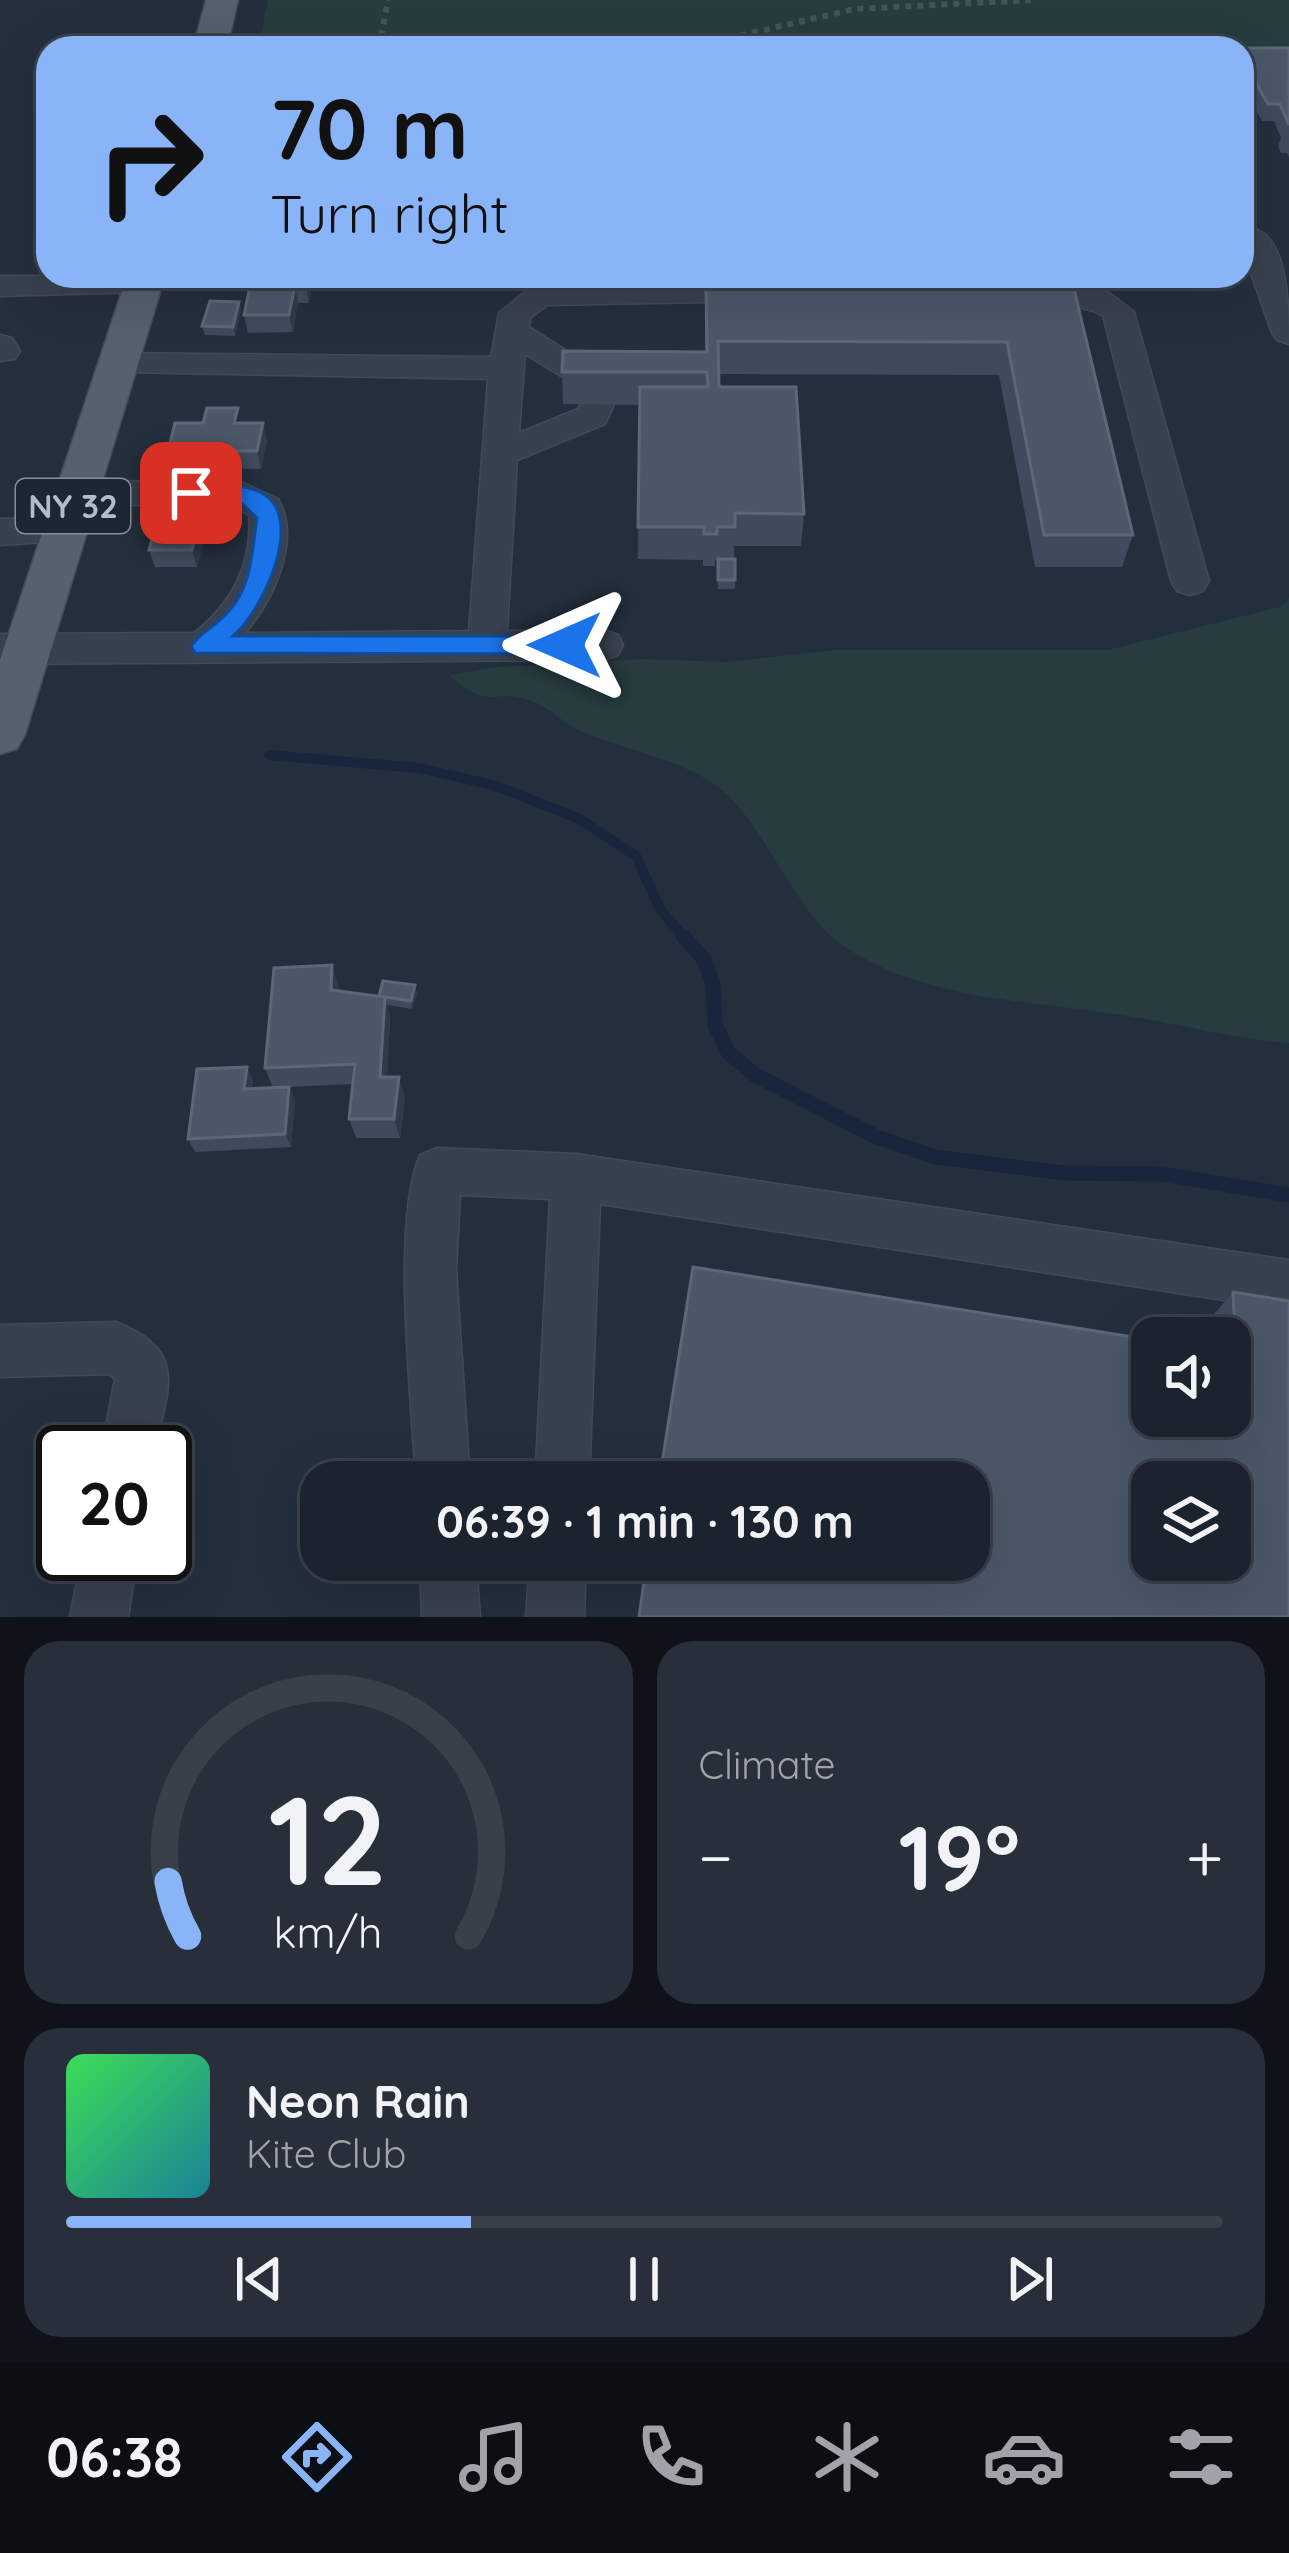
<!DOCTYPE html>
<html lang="en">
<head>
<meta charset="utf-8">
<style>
  body { margin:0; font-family:Quicksand,sans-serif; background:#282f3a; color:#f1f3f6; height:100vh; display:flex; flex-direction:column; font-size:45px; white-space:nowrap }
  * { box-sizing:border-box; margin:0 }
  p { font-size:39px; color:#a0a4aa }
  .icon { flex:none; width:66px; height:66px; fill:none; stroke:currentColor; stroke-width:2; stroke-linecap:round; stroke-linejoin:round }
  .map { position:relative; height:1617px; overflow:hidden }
  .details { display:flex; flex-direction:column; gap:24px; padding:24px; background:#0f1319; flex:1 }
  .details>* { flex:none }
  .guide { position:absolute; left:36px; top:36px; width:1218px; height:252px; border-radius:36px; box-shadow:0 12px 48px #0002,0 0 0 3px #39404a; background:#8ab4f8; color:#111; overflow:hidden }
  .fabs { position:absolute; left:1131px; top:1317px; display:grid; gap:24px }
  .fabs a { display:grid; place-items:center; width:120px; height:120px; border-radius:24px; background:#1b232e; box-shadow:0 12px 48px #0002,0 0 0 3px #39404a; font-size:60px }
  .speed { position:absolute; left:36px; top:1425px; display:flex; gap:24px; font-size:60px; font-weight:700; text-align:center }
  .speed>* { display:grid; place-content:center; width:156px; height:156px; border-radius:50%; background:#1b232e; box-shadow:0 12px 48px #0002,0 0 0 3px #39404a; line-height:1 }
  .speed .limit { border:6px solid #111; border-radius:18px; background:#fff; color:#111 }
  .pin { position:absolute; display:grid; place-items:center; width:102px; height:102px; color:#fff; margin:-51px; border-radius:24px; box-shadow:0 6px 18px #0006 }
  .me { position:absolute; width:132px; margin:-66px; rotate:270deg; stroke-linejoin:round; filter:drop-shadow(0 0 9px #0008) }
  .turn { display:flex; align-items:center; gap:42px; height:252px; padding:0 36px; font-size:54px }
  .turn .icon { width:156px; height:156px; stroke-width:2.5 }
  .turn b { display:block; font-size:84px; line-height:102px }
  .big { font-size:90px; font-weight:800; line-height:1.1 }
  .details .widget { flex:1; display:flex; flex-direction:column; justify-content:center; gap:18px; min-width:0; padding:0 42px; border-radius:36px; background:#282f3a }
  .details .dial { align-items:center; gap:0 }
  .dial svg { height:312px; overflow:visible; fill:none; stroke:#39404a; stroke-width:7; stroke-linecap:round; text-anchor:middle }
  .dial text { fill:#f1f3f6; stroke:none }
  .song { display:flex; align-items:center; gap:36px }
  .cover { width:144px; height:144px; border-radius:18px; background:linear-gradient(135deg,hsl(130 70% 55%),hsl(190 70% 35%)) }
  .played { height:12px; border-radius:6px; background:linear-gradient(90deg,#8ab4f8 35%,#39404a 35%) }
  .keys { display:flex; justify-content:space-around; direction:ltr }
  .heat { display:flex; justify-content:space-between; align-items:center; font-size:66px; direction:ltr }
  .details .tiles { flex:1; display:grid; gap:24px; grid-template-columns:1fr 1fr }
  .widget:last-child { grid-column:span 2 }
  .trip { position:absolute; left:300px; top:1461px; width:690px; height:120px; border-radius:36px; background:#1b232e; box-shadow:0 12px 48px #0002,0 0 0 3px #39404a; font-weight:800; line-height:120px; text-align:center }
  .tab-bar { display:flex; height:192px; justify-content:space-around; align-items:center; background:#0b0e12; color:#a0a4aa }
  .tab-bar .icon { width:84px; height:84px }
  .tab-bar .current { color:#8ab4f8 }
  .tab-bar b { font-size:54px; color:#f1f3f6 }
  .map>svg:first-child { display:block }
  .green { fill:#263c3f }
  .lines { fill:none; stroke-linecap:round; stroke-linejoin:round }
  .stream-far1 { stroke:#17263c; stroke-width:10 }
  .stream { stroke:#17263c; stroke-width:15 }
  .minor-casing { stroke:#414a57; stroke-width:3 }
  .major-casing { stroke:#414a57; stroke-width:3 }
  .path { stroke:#3f5557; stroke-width:6; stroke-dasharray:6 6; stroke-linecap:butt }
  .minor { fill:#38414e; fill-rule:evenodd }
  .major { fill:#56606e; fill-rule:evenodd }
  .wall { fill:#3f4b5c }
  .shaded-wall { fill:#2f3b4b }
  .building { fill:#4b5868; stroke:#5c6777; stroke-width:3; fill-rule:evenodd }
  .route { fill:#1a73e8; stroke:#114b97; stroke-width:3 }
  .labels { text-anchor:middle; stroke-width:12; stroke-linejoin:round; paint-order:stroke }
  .shield { fill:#1d2633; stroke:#878f9c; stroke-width:3 }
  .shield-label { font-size:33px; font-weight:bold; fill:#b4bcc9 }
</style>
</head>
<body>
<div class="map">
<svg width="1289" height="1617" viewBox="0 0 1289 1617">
  <rect width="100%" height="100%" fill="#242f3e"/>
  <path class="green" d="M268,0H1289V54L1242,53V48H258Z
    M1289,599V1043C1233,1039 1182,1024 1127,1016C1033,1000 928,1002 845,947C793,913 766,821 714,784C675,757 621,749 578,730C562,722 549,707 532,701C492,687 492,713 449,675L497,667L643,659L728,662L835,650H1108L1280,607Z"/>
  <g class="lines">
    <path class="stream-far1" d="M269,755L419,768L493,785L578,818L636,856L660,909L686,939"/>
    <path class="stream" d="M683,936L703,958L713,983L715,1025L728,1052L755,1075L877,1137L936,1157L1064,1173L1161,1174L1289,1195"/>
    <defs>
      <path id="minor" d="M1254,229C1289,237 1289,314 1289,344L1277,340L1272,333L1242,248V233Z
        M0,276H156L160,282L144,292L0,296Z
        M759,284L770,287L775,294L770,301L548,305L531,317L529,327L608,377L613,385L601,395L614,405L605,424L517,460L507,631L604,630L618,635L623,645L618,655L604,660L0,664V634L194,633C231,604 253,564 249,515L231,506L63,504L58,495L63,486L76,482L237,480L278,499C302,540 273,601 245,633L469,631L488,379L120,372L108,369L103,361L108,353L491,357L499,313L530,288L541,285ZM525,354L592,395L585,397L578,409L519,433Z
        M1072,284L1108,292L1134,312L1209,581L1203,591L1190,595L1177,591L1171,581L1103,316C1074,296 1025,319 1003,295L1019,285Z
        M0,335L12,338L20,351L15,359L0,361Z
        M65,518L78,522L83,531L78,540L0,545V519Z
        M437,1148L576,1154L1289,1260V1310L600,1204L589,1482H535L550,1199L460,1195L456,1269L470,1482H416C412,1404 391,1221 420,1155Z
        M116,1322C190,1352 167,1387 155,1452H101L115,1379L109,1374L0,1377V1325Z
        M82,1554H138L128,1617H70Z
        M420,1560H476L480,1617H422Z
        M530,1560H586L584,1617H526Z"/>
      <path id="major" d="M206,0H238L227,48H193Z
        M127,276H165L25,735L17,749L0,754V660Z"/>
    </defs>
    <use href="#minor" class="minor-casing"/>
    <use href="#major" class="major-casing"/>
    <path class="path" d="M381,40H721L855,9L1031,0
      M379,48L388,0"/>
    <use href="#minor" class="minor"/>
    <use href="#major" class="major"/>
  </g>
  <path class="wall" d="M1244,48H1289V157L1287,153H1281L1278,146L1281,138L1274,121H1262L1243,89L1246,82L1242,73V55Z
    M307,276L311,294L309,303H298L293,332L248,333L244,315Z
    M706,288L1074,289L1133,535L1122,567H1035L999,375L719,374V387L804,514L801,546H734L735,589H718V560H715V566H703V560L638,559L640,405L563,404L562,372L705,352Z
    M239,302L241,310L235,336L205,335L202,326Z
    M242,423L267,441L261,469L173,468L168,451Z
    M202,510L207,528L197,567H155L149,550Z
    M332,965L339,991L379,996L417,993L412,1009L387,1005L390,1018L387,1077L405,1097L400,1138H356L349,1119L353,1084L289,1087L295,1101L291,1147L195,1152L188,1139L247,1067L253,1081L252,1089L273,1088L265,1068Z
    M1233,1292L1289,1301L1230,1416V1338H1216L1215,1313Z"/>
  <path class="shaded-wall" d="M307,276L311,294L309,303L306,285Z
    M295,285L298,303L293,332L289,315Z
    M239,302L241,310L235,336L233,327Z
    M263,423L267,441L261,469L257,451Z
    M202,510L207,528L197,567L192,550Z
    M332,965L339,987L338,1011L331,990Z
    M415,985L417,993L412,1009L411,1001Z
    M385,997L390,1018L386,1097L380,1077Z
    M247,1067L253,1081L250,1103L244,1089Z
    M399,1077L405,1097L400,1138L394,1119Z
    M289,1087L295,1101L291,1147L285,1134Z"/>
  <path class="building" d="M1134,35L1191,38L1194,48H994L993,42L1092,43L1090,37Z
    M1244,48H1289V125L1280,104H1268L1249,71H1254Z
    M252,276H307L306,285H295L289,315H244Z
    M706,288L1074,289L1133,535H1044L1007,342L718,341L719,387H796L804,514L735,513V527H717V534H704V527H638L640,387H708L707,372H562L563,351L707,352Z
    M210,301L239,302L233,327L202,326Z
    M207,408H238L234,423H263L257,451H168L175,423H203Z
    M160,510H202L192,550H149Z
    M718,559H735V580H718Z
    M332,965L331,990L385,997L380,1077H399L394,1119H349L355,1064L265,1068L274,968Z
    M383,981L415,985L411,1001L379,996Z
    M247,1067L244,1089L289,1087L285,1134L188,1139L197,1069Z
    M693,1267L1152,1340V1416H1230V1353L1236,1354L1233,1292L1289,1301V1617H639L647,1560H969V1482H659ZM1152,1482H1230V1560H1152Z"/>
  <path class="route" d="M191,485C215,486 244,481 265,495C305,522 261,613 233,636H565L578,645L565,654L195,653L191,646C201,632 217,625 228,612C252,587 252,550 257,518L240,502L183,499L179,493Z"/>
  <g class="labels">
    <rect class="shield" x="16" y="479" width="114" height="54" rx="9"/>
    <g class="shield-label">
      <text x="73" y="518">NY 32</text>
    </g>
  </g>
</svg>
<div class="fabs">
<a><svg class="icon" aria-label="sound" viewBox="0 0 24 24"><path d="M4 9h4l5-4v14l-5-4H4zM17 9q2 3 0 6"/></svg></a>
<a><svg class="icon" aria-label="layers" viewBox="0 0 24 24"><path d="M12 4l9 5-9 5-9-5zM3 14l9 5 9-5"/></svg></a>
</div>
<div class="speed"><div class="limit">20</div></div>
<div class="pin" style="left:191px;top:493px;background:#d93025"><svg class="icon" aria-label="arrive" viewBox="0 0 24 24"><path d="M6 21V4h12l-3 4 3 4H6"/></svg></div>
<svg class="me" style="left:565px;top:645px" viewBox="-20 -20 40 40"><path d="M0-17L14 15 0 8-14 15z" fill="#1a73e8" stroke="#fff" stroke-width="4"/></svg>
<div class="trip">06:39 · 1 min · 130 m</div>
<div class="guide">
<div class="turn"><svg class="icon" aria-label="right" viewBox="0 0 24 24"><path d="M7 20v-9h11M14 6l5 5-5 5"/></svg><div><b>70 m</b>Turn right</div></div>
</div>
</div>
<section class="details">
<div class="tiles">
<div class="widget dial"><svg viewBox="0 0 100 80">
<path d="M14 69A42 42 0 1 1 86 69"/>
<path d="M14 69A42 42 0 0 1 9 55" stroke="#8ab4f8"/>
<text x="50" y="56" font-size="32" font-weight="700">12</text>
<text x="50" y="72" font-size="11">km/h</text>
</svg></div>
<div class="widget"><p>Climate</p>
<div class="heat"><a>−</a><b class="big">19°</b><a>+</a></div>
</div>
<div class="widget">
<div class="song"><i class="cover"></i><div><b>Neon Rain</b><p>Kite Club</p></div></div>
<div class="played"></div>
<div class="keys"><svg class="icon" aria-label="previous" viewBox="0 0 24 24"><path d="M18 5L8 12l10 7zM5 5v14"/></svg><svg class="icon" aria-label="pause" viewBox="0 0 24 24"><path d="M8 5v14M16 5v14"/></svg><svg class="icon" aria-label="next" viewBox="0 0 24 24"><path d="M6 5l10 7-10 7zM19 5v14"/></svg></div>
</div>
</div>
</section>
<nav class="tab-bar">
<b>06:38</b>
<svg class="icon current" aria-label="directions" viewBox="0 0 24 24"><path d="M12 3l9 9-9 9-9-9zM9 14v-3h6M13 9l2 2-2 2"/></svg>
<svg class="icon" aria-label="music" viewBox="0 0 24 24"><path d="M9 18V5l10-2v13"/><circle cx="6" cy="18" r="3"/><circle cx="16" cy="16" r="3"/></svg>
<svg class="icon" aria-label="phone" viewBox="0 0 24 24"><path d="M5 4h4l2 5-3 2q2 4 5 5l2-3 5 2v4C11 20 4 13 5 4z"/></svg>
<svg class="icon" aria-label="climate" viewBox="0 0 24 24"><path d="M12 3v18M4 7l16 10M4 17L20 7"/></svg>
<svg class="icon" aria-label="car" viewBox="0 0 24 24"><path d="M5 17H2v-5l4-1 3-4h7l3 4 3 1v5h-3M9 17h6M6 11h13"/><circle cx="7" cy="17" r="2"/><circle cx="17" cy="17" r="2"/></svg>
<svg class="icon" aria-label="filters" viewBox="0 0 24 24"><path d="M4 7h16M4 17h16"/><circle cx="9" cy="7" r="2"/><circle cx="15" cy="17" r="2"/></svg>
</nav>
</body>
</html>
